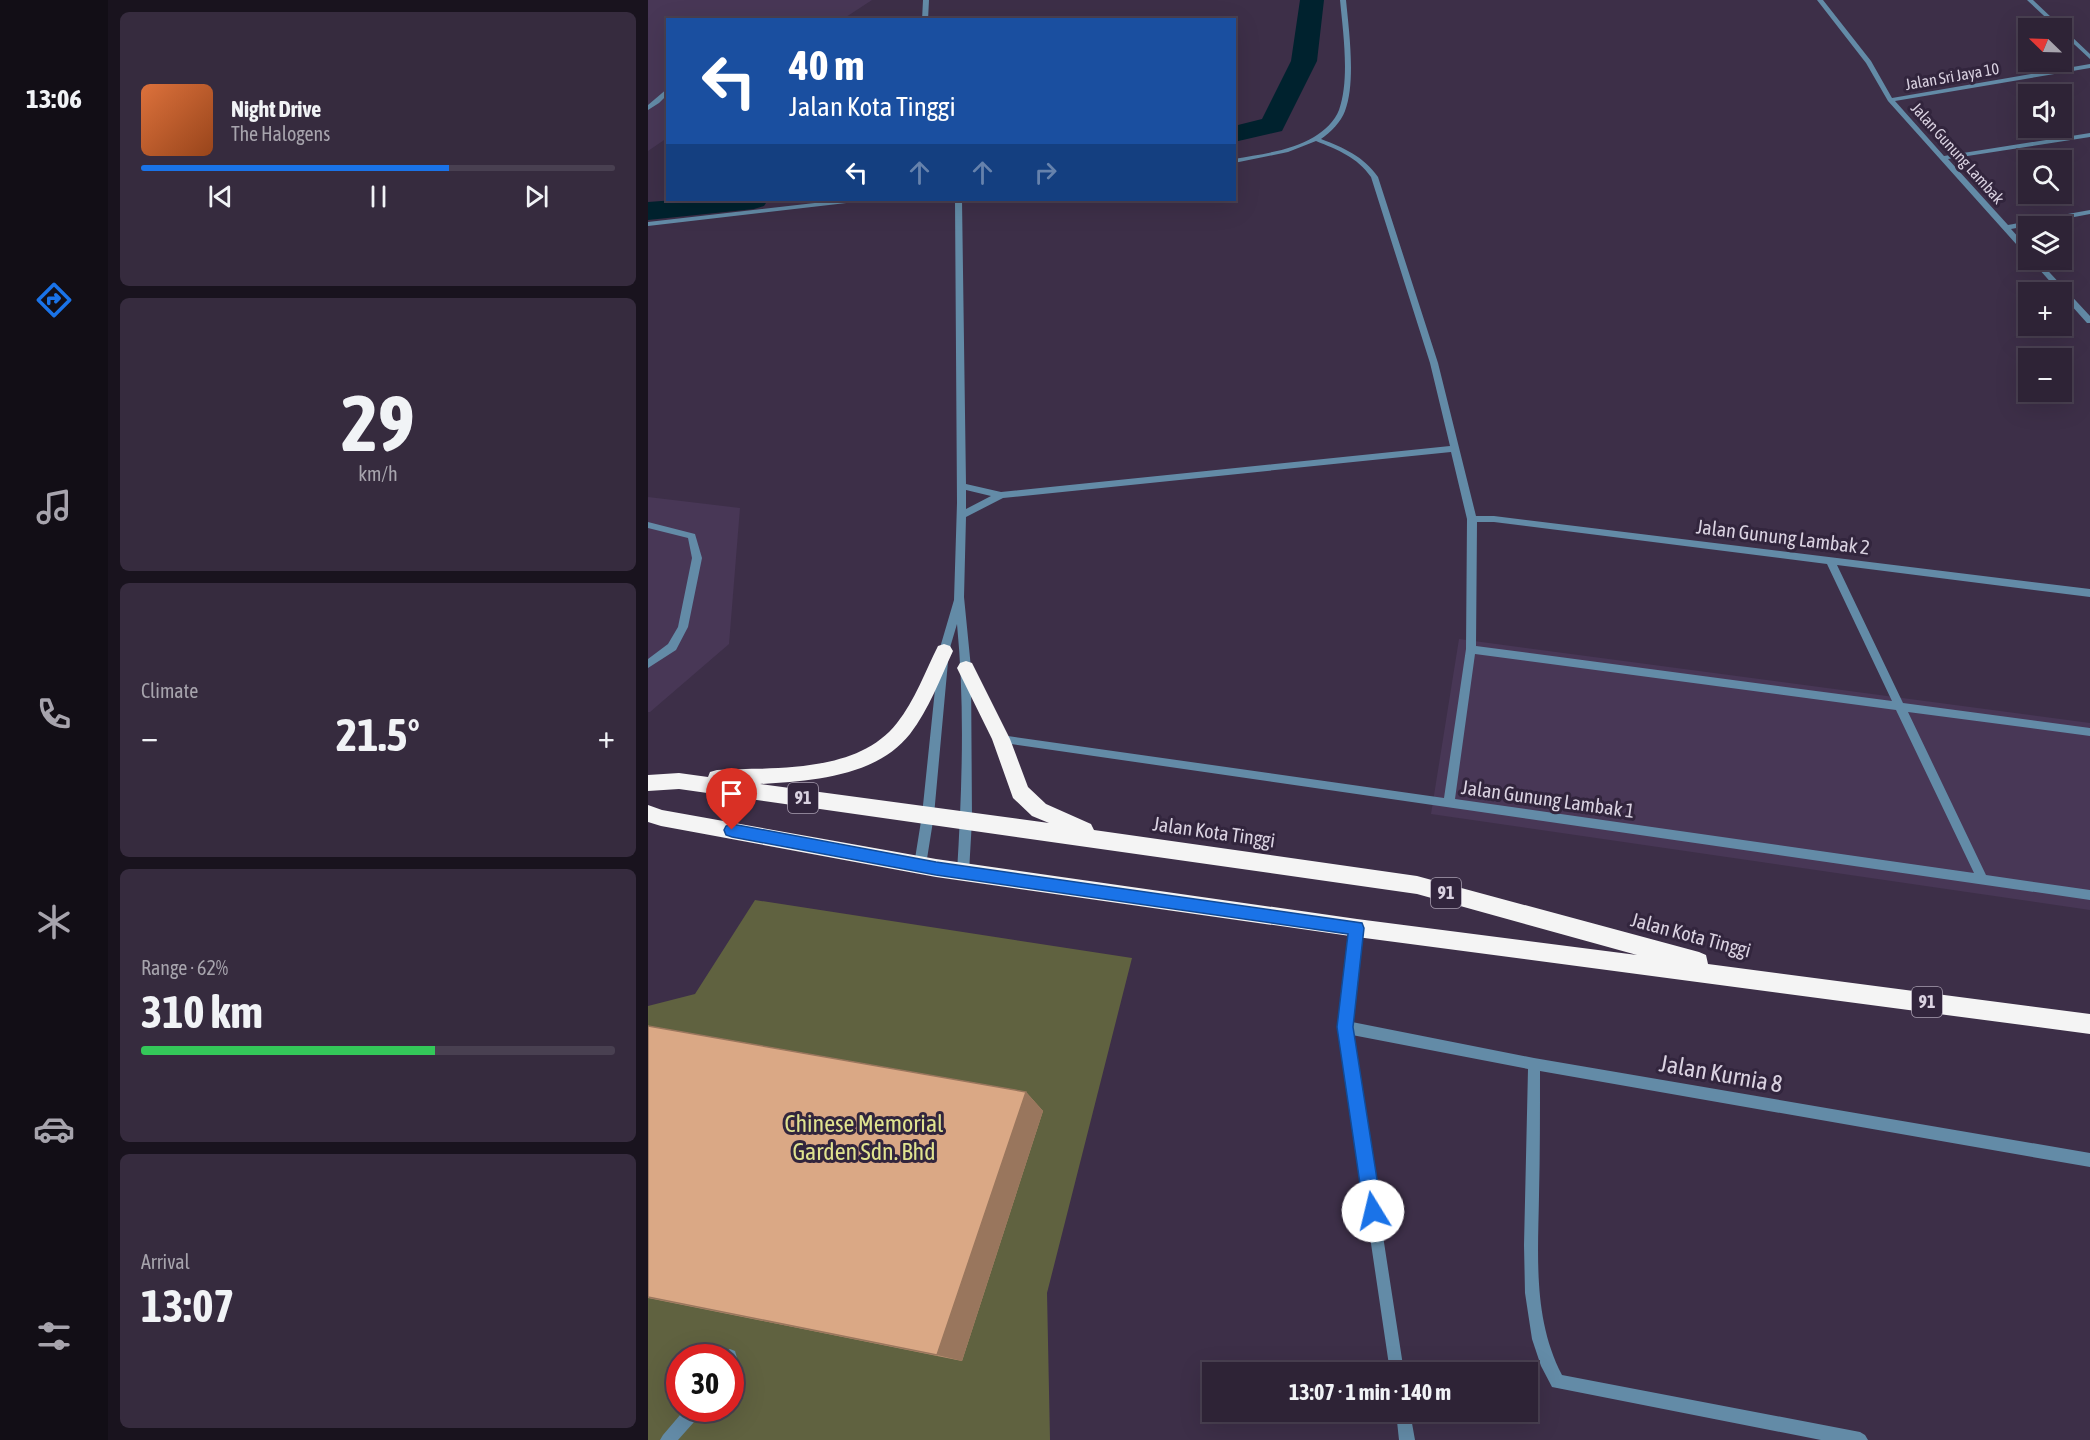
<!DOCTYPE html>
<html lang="en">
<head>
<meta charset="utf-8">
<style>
  body { margin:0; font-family:"Asap Condensed",sans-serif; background:#362b3e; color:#f1f3f6; height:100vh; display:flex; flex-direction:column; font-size:22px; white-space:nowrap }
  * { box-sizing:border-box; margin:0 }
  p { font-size:20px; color:#a7a4ad }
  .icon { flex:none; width:33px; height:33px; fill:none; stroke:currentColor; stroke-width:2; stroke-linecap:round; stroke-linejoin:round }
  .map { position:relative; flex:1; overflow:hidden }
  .details { display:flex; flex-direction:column; gap:12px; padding:12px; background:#19131e; width:540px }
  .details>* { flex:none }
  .hud { position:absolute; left:18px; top:18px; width:570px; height:183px; border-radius:0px; box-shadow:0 6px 24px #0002,0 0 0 2px #494051; background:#1a4fa0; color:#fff; overflow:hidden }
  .needle { width:39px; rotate:293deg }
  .tools { position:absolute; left:1370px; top:18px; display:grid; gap:12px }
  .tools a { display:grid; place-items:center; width:54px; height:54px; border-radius:0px; background:#2e2336; box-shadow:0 6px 24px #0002,0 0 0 2px #494051; font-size:30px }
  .speed { position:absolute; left:18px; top:1344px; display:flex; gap:12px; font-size:30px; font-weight:700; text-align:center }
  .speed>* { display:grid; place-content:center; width:78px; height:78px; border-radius:50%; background:#2e2336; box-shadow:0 6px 24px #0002,0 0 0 2px #494051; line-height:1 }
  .speed .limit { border:9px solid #d22; background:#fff; color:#111 }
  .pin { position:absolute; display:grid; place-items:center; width:51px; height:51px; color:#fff; margin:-62px -26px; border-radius:50% 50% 50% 0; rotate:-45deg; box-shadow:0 0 6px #0007 }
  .pin .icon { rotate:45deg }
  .me { position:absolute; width:66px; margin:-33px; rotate:351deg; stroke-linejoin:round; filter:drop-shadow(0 0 4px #0008) }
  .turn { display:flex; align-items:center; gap:21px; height:126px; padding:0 24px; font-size:27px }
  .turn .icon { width:78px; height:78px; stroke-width:2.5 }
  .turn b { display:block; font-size:42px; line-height:51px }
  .lanes { display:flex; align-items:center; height:57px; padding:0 24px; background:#0003; justify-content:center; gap:30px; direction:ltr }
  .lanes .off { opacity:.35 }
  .big { font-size:45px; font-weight:700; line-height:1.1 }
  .details .widget { flex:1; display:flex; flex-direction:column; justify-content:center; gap:9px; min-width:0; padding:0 21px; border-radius:9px; background:#362b3e }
  .details .dial { align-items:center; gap:0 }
  .dial b { font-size:78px; line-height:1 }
  .song { display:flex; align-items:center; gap:18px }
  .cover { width:72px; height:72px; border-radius:9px; background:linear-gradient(135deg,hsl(20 70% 55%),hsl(20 70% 35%)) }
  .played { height:6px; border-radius:3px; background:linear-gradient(90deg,#1a73e8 65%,#494051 65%) }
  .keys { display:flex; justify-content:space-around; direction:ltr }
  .heat { display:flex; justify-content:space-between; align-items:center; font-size:33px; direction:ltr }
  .charge { height:9px; border-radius:4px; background:linear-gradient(90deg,#34c759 62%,#494051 0) }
  .trip { position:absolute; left:554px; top:1362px; width:336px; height:60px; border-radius:0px; background:#2e2336; box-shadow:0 6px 24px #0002,0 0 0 2px #494051; font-weight:700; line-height:60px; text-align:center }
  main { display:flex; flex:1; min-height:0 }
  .tabs { display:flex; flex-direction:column; width:108px; justify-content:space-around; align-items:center; background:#120e16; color:#a7a4ad }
  .tabs .icon { width:42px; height:42px }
  .tabs .selected { color:#1a73e8 }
  .tabs b { font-size:27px; color:#f1f3f6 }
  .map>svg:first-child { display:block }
  .built { fill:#483756 }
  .green { fill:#606240; fill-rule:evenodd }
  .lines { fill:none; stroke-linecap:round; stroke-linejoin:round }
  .canal { fill:#00222e; fill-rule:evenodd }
  .minor { fill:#638ba7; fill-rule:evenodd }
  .highway { fill:#f4f4f4; fill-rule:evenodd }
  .wall { fill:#bb9072 }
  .shaded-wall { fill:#99765d }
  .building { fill:#daa885; stroke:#99765d; stroke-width:1.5 }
  .route { fill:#1a73e8; stroke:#114b97; stroke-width:1.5 }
  .labels { text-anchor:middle; stroke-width:6; stroke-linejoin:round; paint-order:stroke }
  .far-street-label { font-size:16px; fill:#dad2e1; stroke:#32253d }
  .shield { fill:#32253d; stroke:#a89eb0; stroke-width:1.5 }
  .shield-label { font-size:18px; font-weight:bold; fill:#dad2e1 }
  .street-label { font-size:20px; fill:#dad2e1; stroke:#32253d }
  .near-street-label { font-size:24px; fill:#dad2e1; stroke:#32253d }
  .near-park-label { font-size:24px; fill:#e0e38f; stroke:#32253d }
</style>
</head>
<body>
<main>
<nav class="tabs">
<b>13:06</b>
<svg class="icon selected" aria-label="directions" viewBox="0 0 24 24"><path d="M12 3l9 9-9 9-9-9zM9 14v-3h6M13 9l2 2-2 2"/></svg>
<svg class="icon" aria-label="music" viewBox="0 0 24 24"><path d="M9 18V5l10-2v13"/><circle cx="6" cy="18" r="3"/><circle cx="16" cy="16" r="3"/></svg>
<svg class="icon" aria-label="phone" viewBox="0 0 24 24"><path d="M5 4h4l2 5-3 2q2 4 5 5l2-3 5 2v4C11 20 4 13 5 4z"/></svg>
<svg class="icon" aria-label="climate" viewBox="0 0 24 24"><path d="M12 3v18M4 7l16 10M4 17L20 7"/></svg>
<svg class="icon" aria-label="car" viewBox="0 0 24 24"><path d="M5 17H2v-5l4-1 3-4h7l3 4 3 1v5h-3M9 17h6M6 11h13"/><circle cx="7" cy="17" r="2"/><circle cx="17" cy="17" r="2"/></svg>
<svg class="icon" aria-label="filters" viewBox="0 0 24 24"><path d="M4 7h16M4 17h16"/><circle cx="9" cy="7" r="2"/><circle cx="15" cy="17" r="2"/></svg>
</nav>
<section class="details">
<div class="widget">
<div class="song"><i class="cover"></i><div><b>Night Drive</b><p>The Halogens</p></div></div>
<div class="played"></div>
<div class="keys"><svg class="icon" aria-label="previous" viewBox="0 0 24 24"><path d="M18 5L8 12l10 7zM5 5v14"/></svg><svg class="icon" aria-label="pause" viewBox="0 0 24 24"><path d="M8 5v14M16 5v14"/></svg><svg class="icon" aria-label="next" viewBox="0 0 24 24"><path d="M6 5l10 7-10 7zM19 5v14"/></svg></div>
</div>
<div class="widget dial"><b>29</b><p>km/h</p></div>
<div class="widget"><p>Climate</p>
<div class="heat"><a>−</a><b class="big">21.5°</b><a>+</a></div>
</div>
<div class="widget"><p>Range · 62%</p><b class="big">310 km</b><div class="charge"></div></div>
<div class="widget"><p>Arrival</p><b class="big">13:07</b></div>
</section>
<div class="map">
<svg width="1442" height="1440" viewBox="0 0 1442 1440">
  <rect width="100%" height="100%" fill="#3d2f48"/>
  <path class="built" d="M0,0H224L195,19L20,20L19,138L0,151Z
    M0,497L92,508L81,644L2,712H0Z
    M811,639L1442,723V910L783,814Z"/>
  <path class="green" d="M107,900L484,958L399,1293L402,1440H0V1006L47,994ZM32,1358H82V1408H32Z"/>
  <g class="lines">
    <path class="canal" d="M652,0H676L669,61L634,131L586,142V126L614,119L643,61Z
      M27,200H120L116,206L106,209L0,220V202Z"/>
    <path class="minor" d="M275,0H281L280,20H274Z
      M692,0H698C701,31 708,82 697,111C693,122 683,132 673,139C696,148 715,156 730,177L790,363L828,516H846L1442,589V597L1189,565L1255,703L1442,728V736L1260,712L1338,875L1442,890V900L349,742L348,739L349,736L353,735L796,798L818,649L819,519L803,452L355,498L318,517L316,597L323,668L324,820L321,872L319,876L315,877L311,876L309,872C314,790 317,706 309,624L301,651L286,815L278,865L276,869L272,870L268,869L266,865L274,815L291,651L306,600L309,503L307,200H314L318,484L353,492L802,446L782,363L723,177C709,157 690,150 668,141L640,152L586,163V159C613,154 643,151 666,137C676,131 687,121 691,110C702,79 695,32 692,0ZM318,490L343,496L318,509ZM829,522H846L1179,564L1244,701L828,646ZM827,654L1248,710L1326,873L807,799Z
      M1169,0H1175L1223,61L1244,98L1442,64V68L1247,101L1296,156L1442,133V137L1300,159L1360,225L1442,210V214L1363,229L1380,248V254H1377L1240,101L1218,63Z
      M1379,0H1385L1442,54V59L1413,32V28H1409Z
      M20,88V94L11,103L0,110V105Z
      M193,200H211L207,202L0,226V222Z
      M1383,260H1390L1442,316V323H1439Z
      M0,522L47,534L54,558L40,627L28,650L0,668V659L20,644L30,627L44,558L40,538L0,528Z
      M709,922L713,924L715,928L704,1022L886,1058L1442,1153V1167L892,1071C892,1113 892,1154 891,1196C890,1257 885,1319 914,1375L1212,1432L1217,1435L1220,1440H1173L904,1387L893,1366L884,1339L877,1293L876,1245L880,1069L704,1035L756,1372H742L691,1027L703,928L705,924Z
      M82,1349L87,1351L89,1358L87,1363L82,1365V1358H75L77,1351Z
      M38,1408H56L54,1413L30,1440H12L15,1435Z
      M748,1412H762L767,1440H751Z"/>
    <path class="highway" d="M296,644L302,646L305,651C292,679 281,709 262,734C228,777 163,781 112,784L401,823L384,816L365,798L344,739L309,668L312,663L318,661L324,663L362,739L380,787L398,804L443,824L446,830L769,876L1051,952L1058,955L1060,964L1442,1014V1034L709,937L288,877L13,826L0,822V805L14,810L288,859L709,919L989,955L769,894L31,789L0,791V775L31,773L60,777L62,772L69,770C127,767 209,774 249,723C267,700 277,672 290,646Z"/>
  </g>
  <path class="wall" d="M0,1026L378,1092L395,1111L314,1361L0,1298Z"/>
  <path class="shaded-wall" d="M378,1092L395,1111L314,1361L289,1355Z"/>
  <path class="building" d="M0,1026L378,1092L289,1355L0,1297Z"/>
  <path class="route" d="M84,824L288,862L714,923L716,928L705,1027L734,1211L731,1218L725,1220L718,1218L716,1211L689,1027L700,934L288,875L84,837L78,835L76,830L78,826Z"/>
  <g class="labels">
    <g class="far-street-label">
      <text transform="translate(1304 76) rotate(-10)" y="6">Jalan Sri Jaya 10</text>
      <text transform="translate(1310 153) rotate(48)" y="6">Jalan Gunung Lambak</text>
    </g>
    <g class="shield">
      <rect x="140" y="783" width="30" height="30" rx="4.5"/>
      <rect x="783" y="878" width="30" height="30" rx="4.5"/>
      <rect x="1264" y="987" width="30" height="30" rx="4.5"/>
    </g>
    <g class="shield-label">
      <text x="155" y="804">91</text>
      <text x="798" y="899">91</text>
      <text x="1279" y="1008">91</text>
    </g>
    <g class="street-label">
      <text transform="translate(1135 537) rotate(7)" y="7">Jalan Gunung Lambak 2</text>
      <text transform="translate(900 799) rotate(8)" y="7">Jalan Gunung Lambak 1</text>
      <text transform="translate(566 832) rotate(8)" y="7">Jalan Kota Tinggi</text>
      <text transform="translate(1043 935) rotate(15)" y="7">Jalan Kota Tinggi</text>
    </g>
    <g class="near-street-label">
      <text transform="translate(1073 1074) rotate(10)" y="8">Jalan Kurnia 8</text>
    </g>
    <g class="near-park-label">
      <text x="216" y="1132">Chinese Memorial<tspan x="216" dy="28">Garden Sdn. Bhd</tspan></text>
    </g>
  </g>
</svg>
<div class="tools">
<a><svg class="needle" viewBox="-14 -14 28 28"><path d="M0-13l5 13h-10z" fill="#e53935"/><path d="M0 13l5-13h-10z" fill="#a7a4ad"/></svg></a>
<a><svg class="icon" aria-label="sound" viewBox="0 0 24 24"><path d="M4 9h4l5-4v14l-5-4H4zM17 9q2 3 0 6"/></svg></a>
<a><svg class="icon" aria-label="search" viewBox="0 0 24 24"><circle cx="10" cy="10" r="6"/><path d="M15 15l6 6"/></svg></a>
<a><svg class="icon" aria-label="layers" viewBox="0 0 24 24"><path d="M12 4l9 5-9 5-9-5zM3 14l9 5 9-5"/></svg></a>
<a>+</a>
<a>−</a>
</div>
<div class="speed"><div class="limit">30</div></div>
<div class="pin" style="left:84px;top:830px;background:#d93025"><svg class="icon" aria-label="arrive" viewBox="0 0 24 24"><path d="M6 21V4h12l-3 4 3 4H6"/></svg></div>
<svg class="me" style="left:725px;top:1211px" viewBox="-20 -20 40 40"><circle r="19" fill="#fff"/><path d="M0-13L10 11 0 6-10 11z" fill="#1a73e8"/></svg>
<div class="trip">13:07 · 1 min · 140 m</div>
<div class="hud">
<div class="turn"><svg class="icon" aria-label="left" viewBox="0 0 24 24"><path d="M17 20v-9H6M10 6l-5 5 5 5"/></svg><div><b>40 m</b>Jalan Kota Tinggi</div></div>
<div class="lanes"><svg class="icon" aria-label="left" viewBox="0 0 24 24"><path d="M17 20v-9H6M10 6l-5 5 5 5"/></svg><svg class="icon off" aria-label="ahead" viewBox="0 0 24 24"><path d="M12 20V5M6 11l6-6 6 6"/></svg><svg class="icon off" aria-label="ahead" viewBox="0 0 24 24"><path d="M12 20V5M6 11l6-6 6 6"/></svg><svg class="icon off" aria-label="right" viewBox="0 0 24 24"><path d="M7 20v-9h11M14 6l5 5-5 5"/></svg></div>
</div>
</div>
</main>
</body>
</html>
